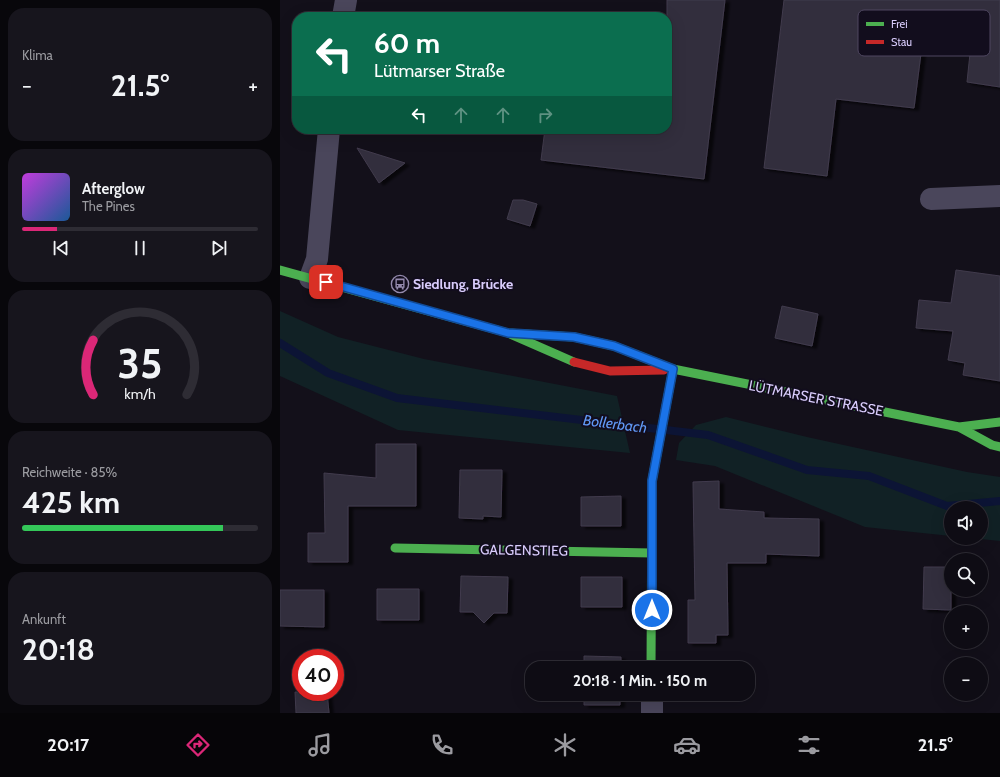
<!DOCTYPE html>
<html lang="de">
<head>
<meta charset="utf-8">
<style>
  body { margin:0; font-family:Cabin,sans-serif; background:#17151d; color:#f1f3f6; height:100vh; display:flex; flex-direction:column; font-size:15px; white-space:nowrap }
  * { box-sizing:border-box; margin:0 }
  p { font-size:13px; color:#9b9ba0 }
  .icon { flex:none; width:22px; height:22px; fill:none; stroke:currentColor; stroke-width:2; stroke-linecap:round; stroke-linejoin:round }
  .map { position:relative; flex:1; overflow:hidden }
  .side { display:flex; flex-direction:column; gap:8px; padding:8px; background:#08070b; width:280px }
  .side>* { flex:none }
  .banner { position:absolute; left:12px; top:12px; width:380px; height:122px; border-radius:16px; box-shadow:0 4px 16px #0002,0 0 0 1px #2e2c34; background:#0b6e4f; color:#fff; overflow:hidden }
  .controls { position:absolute; left:664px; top:501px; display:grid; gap:8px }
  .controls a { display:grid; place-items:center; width:44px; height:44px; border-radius:50%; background:#0e0c14; box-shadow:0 4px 16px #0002,0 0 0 1px #2e2c34; font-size:20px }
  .speed { position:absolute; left:12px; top:649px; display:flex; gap:8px; font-size:20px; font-weight:700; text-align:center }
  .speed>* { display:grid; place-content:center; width:52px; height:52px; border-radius:50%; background:#0e0c14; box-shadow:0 4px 16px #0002,0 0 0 1px #2e2c34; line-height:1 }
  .speed .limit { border:6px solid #d22; background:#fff; color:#111 }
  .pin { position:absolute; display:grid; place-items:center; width:34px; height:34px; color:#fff; margin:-17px; border-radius:8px; box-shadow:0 2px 6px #0006 }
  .me { position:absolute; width:44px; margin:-22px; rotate:0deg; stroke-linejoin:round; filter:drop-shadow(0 0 3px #0008) }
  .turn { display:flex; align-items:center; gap:14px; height:84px; padding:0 16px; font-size:18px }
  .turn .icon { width:52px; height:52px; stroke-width:2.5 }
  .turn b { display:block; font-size:28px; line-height:34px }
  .lanes { display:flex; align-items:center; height:38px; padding:0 16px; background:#0003; justify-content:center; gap:20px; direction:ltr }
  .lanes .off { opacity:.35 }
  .big { font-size:30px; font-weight:800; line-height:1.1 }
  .side .tile { flex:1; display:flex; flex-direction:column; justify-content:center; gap:6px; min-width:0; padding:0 14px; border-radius:16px; background:#17151d }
  .side .dial { align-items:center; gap:0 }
  .dial svg { height:104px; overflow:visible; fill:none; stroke:#2e2c34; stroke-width:7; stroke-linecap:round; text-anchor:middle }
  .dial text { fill:#f1f3f6; stroke:none }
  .song { display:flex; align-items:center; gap:12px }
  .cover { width:48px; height:48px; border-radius:6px; background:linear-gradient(135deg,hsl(290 70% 55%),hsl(210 70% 35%)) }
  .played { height:4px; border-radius:2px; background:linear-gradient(90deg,#db2777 15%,#2e2c34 15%) }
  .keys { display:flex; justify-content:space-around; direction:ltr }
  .heat { display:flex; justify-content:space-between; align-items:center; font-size:22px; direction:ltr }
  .charge { height:6px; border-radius:3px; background:linear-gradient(90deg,#34c759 85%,#2e2c34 0) }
  .trip { position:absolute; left:245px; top:661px; width:230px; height:40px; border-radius:16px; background:#0e0c14; box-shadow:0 4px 16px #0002,0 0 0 1px #2e2c34; font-weight:800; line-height:40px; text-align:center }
  .menu { display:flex; height:64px; justify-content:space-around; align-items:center; background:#060508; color:#9b9ba0 }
  .menu .icon { width:28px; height:28px }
  .menu .selected { color:#db2777 }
  .menu b { font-size:18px; color:#f1f3f6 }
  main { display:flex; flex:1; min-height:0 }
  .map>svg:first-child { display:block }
  .green { fill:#112125 }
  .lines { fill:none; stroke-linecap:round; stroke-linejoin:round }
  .stream { stroke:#0c1435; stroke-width:8 }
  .building { fill:#322e3c; stroke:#413b4d; filter:url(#shadow) }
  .street { stroke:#4a465b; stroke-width:22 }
  .fast { stroke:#4caf50; stroke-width:9 }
  .jam { stroke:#c62828; stroke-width:9 }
  .route-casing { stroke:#114b97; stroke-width:10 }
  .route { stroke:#1a73e8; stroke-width:7 }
  .labels { text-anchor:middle; stroke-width:4; stroke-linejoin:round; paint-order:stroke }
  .poi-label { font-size:14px; font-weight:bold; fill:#d9ccfc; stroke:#120d1d; text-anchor:start }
  .street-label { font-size:14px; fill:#d9ccfc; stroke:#120d1d }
  .water-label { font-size:15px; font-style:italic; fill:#6199f6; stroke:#120d1d }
  .key { fill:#120d1d; stroke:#4e4660; stroke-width:1 }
  .key-label { font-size:11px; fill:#d9ccfc }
</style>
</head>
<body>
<main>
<section class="side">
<div class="tile"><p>Klima</p>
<div class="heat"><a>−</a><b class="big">21.5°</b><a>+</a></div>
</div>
<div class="tile">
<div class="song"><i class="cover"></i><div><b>Afterglow</b><p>The Pines</p></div></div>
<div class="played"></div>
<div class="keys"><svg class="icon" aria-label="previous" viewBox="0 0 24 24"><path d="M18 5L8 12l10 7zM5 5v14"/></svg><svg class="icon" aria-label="pause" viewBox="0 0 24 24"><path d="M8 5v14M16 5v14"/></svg><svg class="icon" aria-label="next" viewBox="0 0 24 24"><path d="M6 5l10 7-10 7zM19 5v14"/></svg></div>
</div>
<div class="tile dial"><svg viewBox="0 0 100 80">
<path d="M14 69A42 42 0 1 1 86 69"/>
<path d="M14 69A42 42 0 0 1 14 27" stroke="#db2777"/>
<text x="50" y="56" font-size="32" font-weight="700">35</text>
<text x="50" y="72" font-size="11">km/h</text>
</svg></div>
<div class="tile"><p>Reichweite · 85%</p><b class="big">425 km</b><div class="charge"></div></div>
<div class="tile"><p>Ankunft</p><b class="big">20:18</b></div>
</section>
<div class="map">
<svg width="720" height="713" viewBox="0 0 720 713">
  <defs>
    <filter id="shadow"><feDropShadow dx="4.5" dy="2.5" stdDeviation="1" flood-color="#0009"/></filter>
  </defs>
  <rect width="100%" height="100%" fill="#13101a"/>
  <path class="green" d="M0,311L58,337L144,359L337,396L350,453L118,430L0,376Z
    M446,417L527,437L687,472L720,477V541L691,538H701V508H671V536L585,527L435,466L396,460L399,443L416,425Z"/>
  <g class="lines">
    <path class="stream" d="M0,343L48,373L117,398L428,435L527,470L589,476L667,506L720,501"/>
  </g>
  <path class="building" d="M387,0H445L424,179L261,160L265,129H387Z
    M504,0H720V87L687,82L691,44L643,38L634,108L556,99L547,176L484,168Z
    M77,148L125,163L99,183Z
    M233,200H243L257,204L250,226L227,219Z
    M676,270L720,276V381L683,375L685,363L668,360L673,331L636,328L639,300L671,303Z
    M502,306L538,314L532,346L495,338Z
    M96,444H136V506H68V562H28V533H45L44,473L96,478Z
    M180,470H222L221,517L203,516V519L179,518Z
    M439,481V509L484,512V518L539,519V556L486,554V563H447L448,635H436V643H408V600H415L413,482Z
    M341,496V526H301V497Z
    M644,567H671V610L643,609Z
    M181,576L228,577L227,613H214L204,623L193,612H180Z
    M301,577H342V607H301Z
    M97,589H139V620H97Z
    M0,590H44V627L0,626Z
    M304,656L341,657V668H304Z
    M15,692H47L49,713H16Z
    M304,694H340V705H304Z"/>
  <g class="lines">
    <path class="street" d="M63,17L66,0
      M651,199L720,196
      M30,278L37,259L49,129
      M372,694V713"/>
    <path class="fast" d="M0,270L228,333L294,362
      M228,333L294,337L334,346L393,369L679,427L712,445L720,447
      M679,427L720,422
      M115,548L372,553
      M371,668L372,481L393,369"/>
    <path class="jam" d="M294,362L330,371L384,370"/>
  </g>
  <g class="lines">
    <defs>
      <path id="route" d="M46,282L228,333L294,337L334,346L393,369L372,481V610"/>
    </defs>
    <use href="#route" class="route-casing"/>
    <use href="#route" class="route"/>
  </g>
  <defs>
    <symbol id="bus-ring" viewBox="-11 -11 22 22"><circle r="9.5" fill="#120d1d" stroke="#948aad" stroke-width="1.5"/><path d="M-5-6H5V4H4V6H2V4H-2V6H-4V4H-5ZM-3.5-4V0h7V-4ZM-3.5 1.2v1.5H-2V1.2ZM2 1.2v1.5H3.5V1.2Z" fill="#948aad"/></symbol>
  </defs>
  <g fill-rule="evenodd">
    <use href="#bus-ring" x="110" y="274" width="20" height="20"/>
  </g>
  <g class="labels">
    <g class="poi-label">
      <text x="133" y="289">Siedlung, Brücke</text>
    </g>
    <g class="street-label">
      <text transform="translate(536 398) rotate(11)" y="5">LÜTMARSER STRASSE</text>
      <text transform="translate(244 550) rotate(1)" y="5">GALGENSTIEG</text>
    </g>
    <g class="water-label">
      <text transform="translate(335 424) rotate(7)" y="5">Bollerbach</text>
    </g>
  </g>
  <rect x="578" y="10" width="132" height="46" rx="6" class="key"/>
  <rect x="586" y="22" width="18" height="4" fill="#4caf50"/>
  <rect x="586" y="40" width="18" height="4" fill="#c62828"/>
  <g class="key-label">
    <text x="611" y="28">Frei</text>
    <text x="611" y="46">Stau</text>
  </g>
</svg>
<div class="controls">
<a><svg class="icon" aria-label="sound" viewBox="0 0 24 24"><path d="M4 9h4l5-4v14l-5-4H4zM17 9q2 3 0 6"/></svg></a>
<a><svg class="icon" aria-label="search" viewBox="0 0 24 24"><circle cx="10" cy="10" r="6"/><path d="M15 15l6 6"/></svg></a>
<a>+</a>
<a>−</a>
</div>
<div class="speed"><div class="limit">40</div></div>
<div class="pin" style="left:46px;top:282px;background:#d93025"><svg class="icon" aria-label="arrive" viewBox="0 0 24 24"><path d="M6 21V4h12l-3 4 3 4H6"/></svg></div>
<svg class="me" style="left:372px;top:610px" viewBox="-20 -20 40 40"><circle r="17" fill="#1a73e8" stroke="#fff" stroke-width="3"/><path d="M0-11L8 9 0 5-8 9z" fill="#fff"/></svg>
<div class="trip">20:18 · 1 Min. · 150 m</div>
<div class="banner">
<div class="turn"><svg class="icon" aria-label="left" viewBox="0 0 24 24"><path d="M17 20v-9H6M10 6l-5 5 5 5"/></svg><div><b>60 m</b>Lütmarser Straße</div></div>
<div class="lanes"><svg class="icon" aria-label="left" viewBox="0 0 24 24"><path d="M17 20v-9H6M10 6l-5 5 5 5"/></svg><svg class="icon off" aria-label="ahead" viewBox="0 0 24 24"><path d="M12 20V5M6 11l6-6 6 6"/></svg><svg class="icon off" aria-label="ahead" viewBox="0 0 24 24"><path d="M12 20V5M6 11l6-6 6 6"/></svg><svg class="icon off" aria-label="right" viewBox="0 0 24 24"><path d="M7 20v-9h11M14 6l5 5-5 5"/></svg></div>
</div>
</div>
</main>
<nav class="menu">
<b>20:17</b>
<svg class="icon selected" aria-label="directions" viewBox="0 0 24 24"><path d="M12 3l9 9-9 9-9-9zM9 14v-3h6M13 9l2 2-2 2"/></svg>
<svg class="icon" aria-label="music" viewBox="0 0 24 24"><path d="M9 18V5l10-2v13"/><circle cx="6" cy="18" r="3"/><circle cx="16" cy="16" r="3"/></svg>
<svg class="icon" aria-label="phone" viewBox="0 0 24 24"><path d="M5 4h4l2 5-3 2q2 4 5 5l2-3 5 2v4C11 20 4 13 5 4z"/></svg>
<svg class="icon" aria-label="climate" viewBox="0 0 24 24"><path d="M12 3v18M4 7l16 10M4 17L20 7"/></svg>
<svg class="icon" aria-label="car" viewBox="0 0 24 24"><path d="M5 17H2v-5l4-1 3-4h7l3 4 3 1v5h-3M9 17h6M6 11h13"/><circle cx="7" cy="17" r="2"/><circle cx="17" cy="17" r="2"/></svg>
<svg class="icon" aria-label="filters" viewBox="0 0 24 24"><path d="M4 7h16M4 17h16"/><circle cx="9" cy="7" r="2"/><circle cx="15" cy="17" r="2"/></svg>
<b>21.5°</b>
</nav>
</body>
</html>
